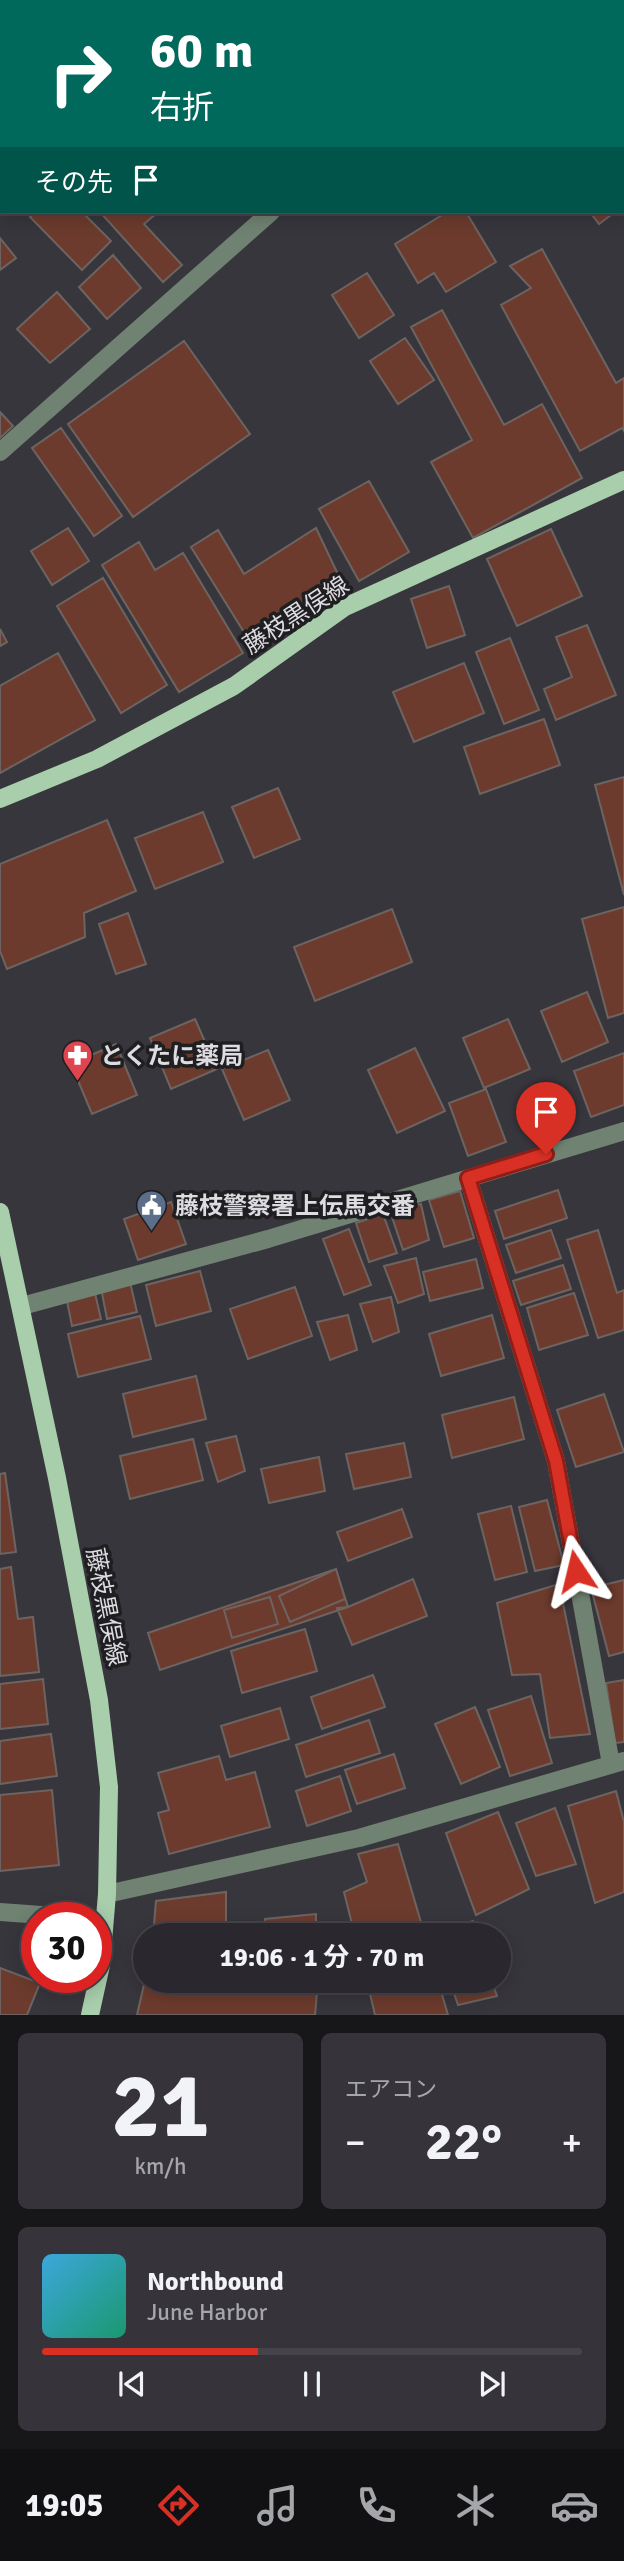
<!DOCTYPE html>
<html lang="ja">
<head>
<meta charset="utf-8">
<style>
  body { margin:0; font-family:Signika,"Noto Sans JP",sans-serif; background:#36343a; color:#f1f3f6; height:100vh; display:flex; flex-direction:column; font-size:26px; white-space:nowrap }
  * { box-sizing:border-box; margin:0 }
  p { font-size:23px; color:#a5a6aa }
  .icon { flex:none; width:38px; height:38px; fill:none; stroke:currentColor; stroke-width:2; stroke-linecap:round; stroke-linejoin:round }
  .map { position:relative; height:2015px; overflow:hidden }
  .details { display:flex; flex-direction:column; gap:18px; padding:18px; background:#171619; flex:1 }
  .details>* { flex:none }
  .top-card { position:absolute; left:0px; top:0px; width:625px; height:214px; box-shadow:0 4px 18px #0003,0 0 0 2px #46444a; background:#00695c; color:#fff; overflow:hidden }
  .speed { position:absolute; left:21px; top:1902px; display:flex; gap:14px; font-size:35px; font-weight:700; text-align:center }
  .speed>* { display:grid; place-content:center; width:91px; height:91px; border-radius:50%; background:#2a282e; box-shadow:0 4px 18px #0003,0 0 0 2px #46444a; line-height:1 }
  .speed .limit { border:10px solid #d22; background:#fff; color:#111 }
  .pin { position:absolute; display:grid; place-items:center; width:60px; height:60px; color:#fff; margin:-72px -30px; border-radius:50% 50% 50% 0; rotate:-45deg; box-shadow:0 0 7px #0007 }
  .pin .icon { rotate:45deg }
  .me { position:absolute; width:77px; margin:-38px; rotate:350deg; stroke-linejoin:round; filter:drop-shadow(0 0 5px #0008) }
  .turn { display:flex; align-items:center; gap:24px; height:147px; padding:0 35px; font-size:32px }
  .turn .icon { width:91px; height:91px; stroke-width:2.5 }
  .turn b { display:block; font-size:49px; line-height:60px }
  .then { display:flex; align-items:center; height:66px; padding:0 35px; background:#0003; gap:14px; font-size:26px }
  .big { font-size:52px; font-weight:700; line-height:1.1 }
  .details .card { flex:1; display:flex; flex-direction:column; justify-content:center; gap:10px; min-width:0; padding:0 24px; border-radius:10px; background:#36343a }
  .details .dial { align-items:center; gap:0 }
  .dial b { font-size:91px; line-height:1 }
  .song { display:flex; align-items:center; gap:21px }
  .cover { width:84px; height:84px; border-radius:10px; background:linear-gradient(135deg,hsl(200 70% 55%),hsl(160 70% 35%)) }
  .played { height:7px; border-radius:4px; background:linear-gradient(90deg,#d93025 40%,#46444a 40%) }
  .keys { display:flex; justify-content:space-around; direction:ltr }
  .heat { display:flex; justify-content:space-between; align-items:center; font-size:38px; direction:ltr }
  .details .tiles { flex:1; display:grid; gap:18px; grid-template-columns:1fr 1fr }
  .card:last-child { grid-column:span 2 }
  .trip { position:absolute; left:133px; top:1923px; width:378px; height:70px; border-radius:35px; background:#2a282e; box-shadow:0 4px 18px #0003,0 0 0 2px #46444a; font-weight:700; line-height:70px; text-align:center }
  .dock { display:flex; height:112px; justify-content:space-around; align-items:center; background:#111012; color:#a5a6aa }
  .dock .icon { width:49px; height:49px }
  .dock .current { color:#d93025 }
  .dock b { font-size:32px; color:#f1f3f6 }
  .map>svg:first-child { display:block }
  .building { fill:#6c3b2d; stroke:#6d6461; stroke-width:2 }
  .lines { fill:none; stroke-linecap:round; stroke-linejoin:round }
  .minor { stroke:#708372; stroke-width:18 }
  .major { stroke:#a8ceac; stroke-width:18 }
  .route-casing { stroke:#8d1f18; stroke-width:18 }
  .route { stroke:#d93025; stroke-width:12 }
  .labels { text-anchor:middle; stroke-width:7; stroke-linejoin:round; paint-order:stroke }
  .street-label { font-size:24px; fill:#dddce1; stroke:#1f1e21 }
  .poi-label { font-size:24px; font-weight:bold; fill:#dddce1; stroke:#1f1e21; text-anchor:start }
</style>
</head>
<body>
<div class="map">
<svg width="624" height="2015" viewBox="0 0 624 2015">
  <rect width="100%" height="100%" fill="#38363d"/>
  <path class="building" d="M0,0L62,2H2L0,101Z
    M195,0H239L241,2H196Z
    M549,0H593L594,2H547Z
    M0,120L2,122L0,152Z
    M35,212H82L111,241L82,270L30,217Z
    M100,212H158L144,224L182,265L163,282Z
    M447,212H466L496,262L446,292L434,273L418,283L395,244Z
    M590,212H615L599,224Z
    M0,238L16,258L0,270Z
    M542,249L616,383L624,378V431L622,428L580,451L501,305L531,288L510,266Z
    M113,255L141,288L107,319L79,287Z
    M367,273L394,315L359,338L332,295Z
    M57,292L90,329L50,363L17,329Z
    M442,310L504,425L542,404L582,478L473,538L431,462L472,440L411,327Z
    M405,338L434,380L398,404L370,361Z
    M184,341L250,434L133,517L68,424Z
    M0,412L13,426L0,438Z
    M61,428L122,516L94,536L32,448Z
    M369,481L409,552L359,581L319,509Z
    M68,528L89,561L52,585L31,551Z
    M316,528L344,587L252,645L191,547L218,530L244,574Z
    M551,529L582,596L517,626L487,559Z
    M139,542L155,570L183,553L243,653L179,692L102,565Z
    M103,578L167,685L121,713L57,606Z
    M449,586L465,635L427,648L411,599Z
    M587,625L616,695L556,720L544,689L572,677L556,637Z
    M0,629L7,642L0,646Z
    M510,638L539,710L504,724L476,652Z
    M58,653L95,720L0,773V686Z
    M464,663L484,713L414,742L393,692Z
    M544,719L560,765L480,794L464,747Z
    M624,777V895L595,785Z
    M278,788L300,839L254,858L232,807Z
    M203,812L223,862L155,889L135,838Z
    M107,820L136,891L84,913L85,937L7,969L0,951V864Z
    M624,907V1013L608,1018L582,919Z
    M392,909L412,962L315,1001L294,947Z
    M128,913L146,964L116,974L99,924Z
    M587,992L608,1042L562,1062L541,1011Z
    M195,1019L217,1069L171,1089L150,1038Z
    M508,1019L530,1069L484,1088L463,1038Z
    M116,1044L137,1095L92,1114L71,1064Z
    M415,1048L445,1111L397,1133L368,1070Z
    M268,1050L290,1100L244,1120L222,1069Z
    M624,1053V1105L591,1117L574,1071Z
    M486,1089L506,1142L468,1156L449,1103Z
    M558,1190L567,1218L504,1239L495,1211Z
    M460,1191L474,1238L444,1247L429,1200Z
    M171,1202L186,1244L138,1260L124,1219Z
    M421,1204L429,1240L403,1250L390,1211Z
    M383,1214L397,1253L369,1262L356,1223Z
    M349,1229L371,1285L344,1295L323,1239Z
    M551,1230L561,1258L516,1273L506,1245Z
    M598,1230L617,1293L624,1290V1330L598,1338L567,1240Z
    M416,1258L424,1294L398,1303L384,1266Z
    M476,1259L483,1288L430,1301L423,1272Z
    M563,1265L571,1289L521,1305L513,1281Z
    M200,1271L211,1311L156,1326L146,1285Z
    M130,1282L137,1312L107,1319L101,1288Z
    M295,1287L312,1336L248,1359L230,1309Z
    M94,1289L101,1319L72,1326L66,1296Z
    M574,1293L588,1335L539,1350L527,1308Z
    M391,1297L399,1332L373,1342L360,1304Z
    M348,1315L357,1350L330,1360L317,1322Z
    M492,1315L504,1358L441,1376L429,1334Z
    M140,1316L151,1359L78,1377L68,1334Z
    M196,1376L206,1419L133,1437L123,1394Z
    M604,1394L624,1452L576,1467L557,1410Z
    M514,1397L524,1439L452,1458L442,1415Z
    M236,1436L245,1471L218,1482L206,1443Z
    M193,1439L203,1480L130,1499L120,1456Z
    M404,1443L411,1477L354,1489L346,1454Z
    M319,1457L325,1491L269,1503L261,1469Z
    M5,1473L16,1552L0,1554V1474Z
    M547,1500L564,1565L535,1571L519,1507Z
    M511,1506L527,1572L495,1580L478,1514Z
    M402,1509L412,1537L348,1561L337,1532Z
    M11,1567L18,1619L33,1617L39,1672L0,1676V1569Z
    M336,1569L345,1599L290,1622L279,1596Z
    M336,1569L348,1607L160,1670L148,1633Z
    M413,1579L427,1616L352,1645L337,1608L348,1607Z
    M624,1580V1652L609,1656L591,1588Z
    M559,1584L590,1734L550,1738L540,1674L512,1675L497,1603Z
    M270,1597L278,1624L232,1638L224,1610Z
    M305,1629L317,1671L242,1693L231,1651Z
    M373,1675L385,1707L322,1729L311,1697Z
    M43,1679L48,1724L0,1729V1684Z
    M624,1680V1742L615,1743L606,1683Z
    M531,1696L552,1763L510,1776L488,1710Z
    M475,1707L500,1767L461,1784L435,1724Z
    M280,1708L289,1739L230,1757L221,1726Z
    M369,1720L380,1753L306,1777L296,1745Z
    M51,1734L57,1776L0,1784V1741Z
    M394,1754L405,1788L357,1804L345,1770Z
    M219,1756L226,1780L255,1772L270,1827L169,1854L158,1813L169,1810L158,1773Z
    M340,1776L351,1811L307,1826L296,1791Z
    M52,1790L59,1865L0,1871V1795Z
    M616,1791L624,1822V1892L595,1903L568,1806Z
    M555,1808L576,1864L536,1876L516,1823Z
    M498,1812L529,1889L476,1915L446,1833Z
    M398,1844L425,1936H355L344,1892L367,1882L358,1854Z
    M226,1892V1936H153L156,1901Z
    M316,1914V1936H263L265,1919Z
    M473,1921L477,1936L434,1933Z
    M0,1968L40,1983L27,2015H0Z
    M145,1980L205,1981L242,1987L243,1981H318L315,2015H137Z
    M367,1981H438L448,2015H375Z
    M450,1981H492L497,1996L458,2005Z"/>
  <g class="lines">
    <path class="minor" d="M613,0L615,2
      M508,2L510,0
      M623,12L624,13
      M0,452L271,212
      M468,1178L556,1461L611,1764
      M22,1306L268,1239L624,1131
      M107,1894L359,1838L624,1761
      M0,1912L83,1918"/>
    <path class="major" d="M0,799L97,759L234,686L345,607L624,480
      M0,1212L57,1478L99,1700L109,1787L107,1894L101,1965L90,2015"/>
  </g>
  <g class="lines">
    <defs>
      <path id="route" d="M546,1154L468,1178L556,1461L576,1571"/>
    </defs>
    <use href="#route" class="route-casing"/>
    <use href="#route" class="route"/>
  </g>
  <defs>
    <symbol id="pharmacy-pin" viewBox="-11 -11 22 30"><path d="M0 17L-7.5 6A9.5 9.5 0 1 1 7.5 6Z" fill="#e0444e" stroke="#1f1e21"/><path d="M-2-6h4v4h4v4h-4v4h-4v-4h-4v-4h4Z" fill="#fff"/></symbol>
    <symbol id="civic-pin" viewBox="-11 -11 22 30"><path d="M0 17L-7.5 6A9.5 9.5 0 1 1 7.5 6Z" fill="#5c6f8a" stroke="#1f1e21"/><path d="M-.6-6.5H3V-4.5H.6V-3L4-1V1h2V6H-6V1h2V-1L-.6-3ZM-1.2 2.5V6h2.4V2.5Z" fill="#fff"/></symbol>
  </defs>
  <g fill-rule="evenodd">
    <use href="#pharmacy-pin" x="60" y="1038" width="35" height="47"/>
    <use href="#civic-pin" x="134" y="1188" width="35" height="47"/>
  </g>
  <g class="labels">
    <g class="street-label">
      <text transform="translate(296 615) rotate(-33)" y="8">藤枝黒俣線</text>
      <text transform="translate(106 1607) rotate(79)" y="8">藤枝黒俣線</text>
    </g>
    <g class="poi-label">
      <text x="100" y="1064">とくたに薬局</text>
      <text x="175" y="1214">藤枝警察署上伝馬交番</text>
    </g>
  </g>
</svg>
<div class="speed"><div class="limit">30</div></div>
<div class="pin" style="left:546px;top:1154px;background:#d93025"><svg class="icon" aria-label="arrive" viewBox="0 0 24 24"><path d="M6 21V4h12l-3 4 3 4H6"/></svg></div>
<svg class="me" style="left:576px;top:1571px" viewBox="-20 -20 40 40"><path d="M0-17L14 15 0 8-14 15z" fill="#d93025" stroke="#fff" stroke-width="4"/></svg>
<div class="trip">19:06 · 1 分 · 70 m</div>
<div class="top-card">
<div class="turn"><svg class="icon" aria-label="right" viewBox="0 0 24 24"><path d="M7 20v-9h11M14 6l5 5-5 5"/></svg><div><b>60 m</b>右折</div></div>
<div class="then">その先<svg class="icon" aria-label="arrive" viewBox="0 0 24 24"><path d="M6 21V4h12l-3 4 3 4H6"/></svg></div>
</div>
</div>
<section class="details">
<div class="tiles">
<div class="card dial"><b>21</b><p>km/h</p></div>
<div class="card"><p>エアコン</p>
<div class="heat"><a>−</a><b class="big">22°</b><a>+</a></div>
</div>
<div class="card">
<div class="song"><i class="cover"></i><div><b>Northbound</b><p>June Harbor</p></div></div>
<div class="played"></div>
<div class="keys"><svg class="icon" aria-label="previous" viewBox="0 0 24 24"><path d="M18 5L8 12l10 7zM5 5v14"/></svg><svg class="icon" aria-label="pause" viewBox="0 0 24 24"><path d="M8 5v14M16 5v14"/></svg><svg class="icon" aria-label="next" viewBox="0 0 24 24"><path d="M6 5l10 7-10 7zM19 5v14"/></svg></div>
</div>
</div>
</section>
<nav class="dock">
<b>19:05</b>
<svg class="icon current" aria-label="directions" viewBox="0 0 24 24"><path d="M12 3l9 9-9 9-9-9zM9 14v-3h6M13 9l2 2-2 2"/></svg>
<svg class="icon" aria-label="music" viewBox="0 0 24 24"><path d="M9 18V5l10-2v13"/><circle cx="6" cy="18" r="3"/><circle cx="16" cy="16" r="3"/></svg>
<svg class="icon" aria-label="phone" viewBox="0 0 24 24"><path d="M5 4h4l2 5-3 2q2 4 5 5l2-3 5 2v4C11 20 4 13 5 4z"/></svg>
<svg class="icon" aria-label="climate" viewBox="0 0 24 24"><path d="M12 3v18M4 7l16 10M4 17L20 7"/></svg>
<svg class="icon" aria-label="car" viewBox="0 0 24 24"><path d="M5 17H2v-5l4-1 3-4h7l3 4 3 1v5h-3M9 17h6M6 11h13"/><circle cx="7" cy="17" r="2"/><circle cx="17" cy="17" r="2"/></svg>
</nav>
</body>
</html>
